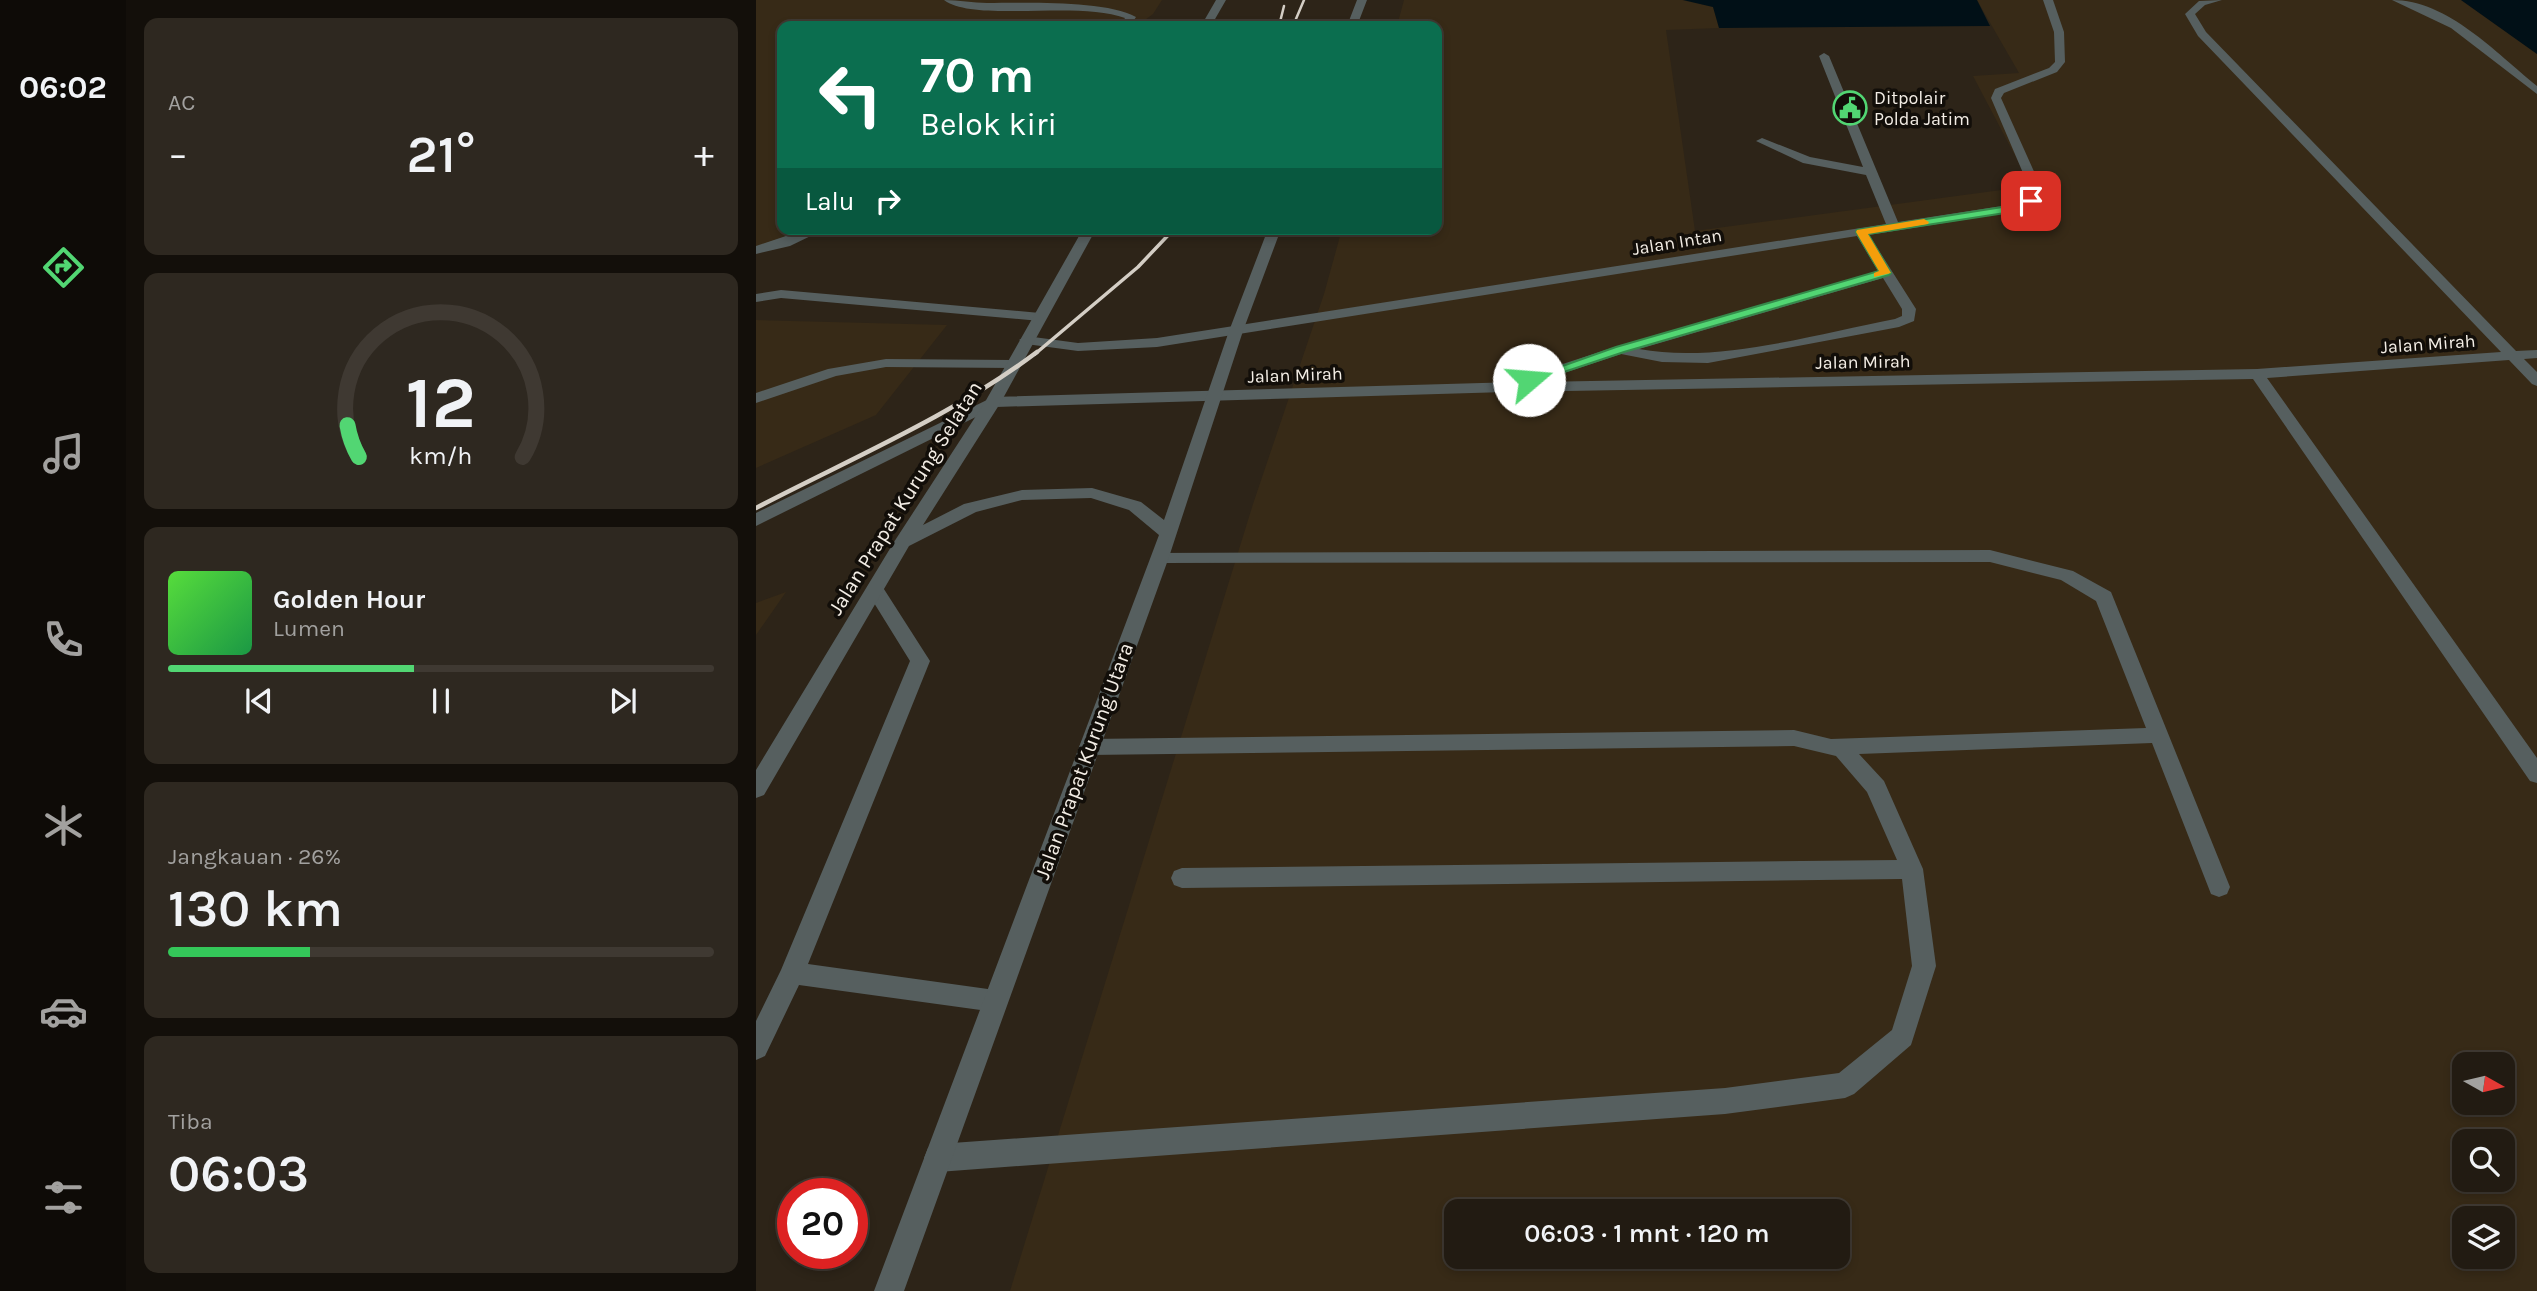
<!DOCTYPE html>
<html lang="id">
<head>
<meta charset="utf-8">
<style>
  body { margin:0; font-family:Karla,sans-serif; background:#2e2820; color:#f1f3f6; height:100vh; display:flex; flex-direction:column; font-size:26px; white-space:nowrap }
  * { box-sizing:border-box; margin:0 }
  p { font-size:23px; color:#a2a19f }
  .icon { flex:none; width:38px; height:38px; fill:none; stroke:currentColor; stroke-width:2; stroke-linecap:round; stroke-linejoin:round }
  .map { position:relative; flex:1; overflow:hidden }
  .drawer { display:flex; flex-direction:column; gap:18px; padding:18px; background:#130f0a; width:630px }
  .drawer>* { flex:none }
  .top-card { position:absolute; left:21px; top:21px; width:665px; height:214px; border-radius:14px; box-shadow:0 4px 10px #0003,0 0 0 2px #3f3932; background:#0b6e4f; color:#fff; overflow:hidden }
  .needle { width:46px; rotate:98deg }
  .buttons { position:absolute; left:1696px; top:1052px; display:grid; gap:14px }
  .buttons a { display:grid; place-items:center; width:63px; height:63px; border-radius:14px; background:#221b12; box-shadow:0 4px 10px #0003,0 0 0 2px #3f3932; font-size:35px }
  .speed { position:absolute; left:21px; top:1178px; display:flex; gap:14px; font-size:35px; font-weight:700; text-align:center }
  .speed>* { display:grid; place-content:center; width:91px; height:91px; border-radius:50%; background:#221b12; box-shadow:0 4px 10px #0003,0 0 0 2px #3f3932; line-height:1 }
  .speed .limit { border:10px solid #d22; background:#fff; color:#111 }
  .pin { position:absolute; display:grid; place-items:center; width:60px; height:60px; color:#fff; margin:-30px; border-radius:14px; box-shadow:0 4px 10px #0006 }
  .me { position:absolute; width:77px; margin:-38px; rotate:72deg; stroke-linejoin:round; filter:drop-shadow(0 0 5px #0008) }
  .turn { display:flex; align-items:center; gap:24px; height:147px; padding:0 28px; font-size:32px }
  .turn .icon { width:91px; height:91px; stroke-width:2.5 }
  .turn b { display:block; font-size:49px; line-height:60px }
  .then { display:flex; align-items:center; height:66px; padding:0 28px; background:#0003; gap:14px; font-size:26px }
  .big { font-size:52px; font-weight:600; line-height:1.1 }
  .drawer .tile { flex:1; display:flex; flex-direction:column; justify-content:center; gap:10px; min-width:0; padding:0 24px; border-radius:14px; background:#2e2820 }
  .drawer .dial { align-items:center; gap:0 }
  .dial svg { height:182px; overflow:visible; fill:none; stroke:#3f3932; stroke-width:7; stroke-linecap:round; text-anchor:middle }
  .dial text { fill:#f1f3f6; stroke:none }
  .song { display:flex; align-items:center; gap:21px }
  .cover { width:84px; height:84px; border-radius:10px; background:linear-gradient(135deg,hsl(110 70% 55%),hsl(140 70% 35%)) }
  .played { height:7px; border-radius:4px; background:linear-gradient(90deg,#52d673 45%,#3f3932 45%) }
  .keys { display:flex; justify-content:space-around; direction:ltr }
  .heat { display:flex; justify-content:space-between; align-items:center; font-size:38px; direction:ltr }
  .charge { height:10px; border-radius:5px; background:linear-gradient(90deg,#34c759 26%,#3f3932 0) }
  .trip { position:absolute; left:688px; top:1199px; width:406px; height:70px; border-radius:14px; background:#221b12; box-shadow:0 4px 10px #0003,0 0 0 2px #3f3932; font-weight:600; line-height:70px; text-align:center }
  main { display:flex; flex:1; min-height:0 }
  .tabs { display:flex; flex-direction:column; width:126px; justify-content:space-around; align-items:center; background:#0e0b07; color:#a2a19f }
  .tabs .icon { width:49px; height:49px }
  .tabs .current { color:#52d673 }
  .tabs b { font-size:32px; color:#f1f3f6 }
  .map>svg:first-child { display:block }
  .built { fill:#372a17; fill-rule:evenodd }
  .water { fill:#011017 }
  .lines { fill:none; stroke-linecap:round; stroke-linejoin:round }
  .service { fill:#565f5f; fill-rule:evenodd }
  .tertiary { fill:#565f5f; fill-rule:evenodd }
  .rail-far2 { stroke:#d4cec5; stroke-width:2.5 }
  .rail-far1 { stroke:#d4cec5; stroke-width:3.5 }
  .rail { stroke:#d4cec5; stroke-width:4.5 }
  .route { fill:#52d673; stroke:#358b4b; stroke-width:2 }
  .slow { fill:#f59e0b }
  .labels { text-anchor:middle; stroke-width:7; stroke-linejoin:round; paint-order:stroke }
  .far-poi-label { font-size:18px; fill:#f3ede5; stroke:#120e09; text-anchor:start }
  .far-street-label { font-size:18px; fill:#f3ede5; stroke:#120e09 }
  .street-label { font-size:21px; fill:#f3ede5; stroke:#120e09 }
</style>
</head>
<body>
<main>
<nav class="tabs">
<b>06:02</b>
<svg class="icon current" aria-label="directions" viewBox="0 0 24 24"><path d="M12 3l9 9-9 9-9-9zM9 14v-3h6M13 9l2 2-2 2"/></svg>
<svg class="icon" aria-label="music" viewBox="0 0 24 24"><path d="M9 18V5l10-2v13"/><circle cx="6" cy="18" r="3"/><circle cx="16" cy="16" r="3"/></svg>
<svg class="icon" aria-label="phone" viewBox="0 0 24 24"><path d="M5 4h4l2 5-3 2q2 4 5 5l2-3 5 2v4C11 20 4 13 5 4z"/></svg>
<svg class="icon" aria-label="climate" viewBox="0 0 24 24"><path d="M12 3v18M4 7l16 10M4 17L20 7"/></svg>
<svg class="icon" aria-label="car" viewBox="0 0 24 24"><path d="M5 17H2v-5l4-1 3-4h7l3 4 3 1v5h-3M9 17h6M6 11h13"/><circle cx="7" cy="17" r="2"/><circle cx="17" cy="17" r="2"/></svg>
<svg class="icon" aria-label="filters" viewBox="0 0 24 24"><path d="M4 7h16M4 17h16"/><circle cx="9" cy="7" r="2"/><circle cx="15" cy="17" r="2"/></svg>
</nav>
<section class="drawer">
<div class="tile"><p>AC</p>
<div class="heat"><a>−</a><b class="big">21°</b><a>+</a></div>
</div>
<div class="tile dial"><svg viewBox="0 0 100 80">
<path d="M14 69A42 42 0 1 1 86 69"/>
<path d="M14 69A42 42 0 0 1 9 55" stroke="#52d673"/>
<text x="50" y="56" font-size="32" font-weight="700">12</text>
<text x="50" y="72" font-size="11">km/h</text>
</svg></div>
<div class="tile">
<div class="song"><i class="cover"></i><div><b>Golden Hour</b><p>Lumen</p></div></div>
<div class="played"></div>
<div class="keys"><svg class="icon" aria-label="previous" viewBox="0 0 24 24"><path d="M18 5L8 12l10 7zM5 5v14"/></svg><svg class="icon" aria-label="pause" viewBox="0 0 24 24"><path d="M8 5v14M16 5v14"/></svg><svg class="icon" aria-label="next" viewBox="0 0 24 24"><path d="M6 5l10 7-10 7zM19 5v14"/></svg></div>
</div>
<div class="tile"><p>Jangkauan · 26%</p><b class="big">130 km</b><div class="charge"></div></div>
<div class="tile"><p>Tiba</p><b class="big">06:03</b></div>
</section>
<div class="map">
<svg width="1781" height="1291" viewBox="0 0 1781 1291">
  <rect width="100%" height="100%" fill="#2d2418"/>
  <path class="built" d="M0,0H406L397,14L381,26H26V229H48L0,253Z
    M648,0H926L957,7L963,28L910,30L939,231L1275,186L1217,76L1263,73L1221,0H1705L1781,54V1291H254L497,504L568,294L586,229H681V26H641ZM1708,1064H1746V1102H1708ZM1708,1141H1746V1180H1708ZM700,1211H1082V1256H700ZM1708,1218H1746V1256H1708Z
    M0,320L191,325L120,415L0,468Z
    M30,592L0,635V603Z"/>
  <path class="water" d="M927,0H1221L1234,26L963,28L957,7Z
    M1705,0H1781V54Z"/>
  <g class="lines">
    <path class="service" d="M188,0C203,0 217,3 231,3C270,3 349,0 380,17L374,26H364L369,18C321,0 219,23 188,0Z
      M1287,0H1297L1308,32L1309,62L1301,72L1248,93L1245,98L1285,187L1279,204L1262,211L1113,235L1160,309L1158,321L1143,327L952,363L906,362L865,354L781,382L1501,369L1745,352L1442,36L1429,14L1443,1L1466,0L1449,5L1439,14L1450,32L1760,351L1781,350V358L1768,359L1781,372V386L1776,384L1753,360L1511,378L1781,758V783L1774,781L1497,379L750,392L240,407L0,526V513L237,397L761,382L763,378L859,347L1122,271L1101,236L401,347L322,351L270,344L263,340L270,336L322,343L401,338L1130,224L1110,175L1047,163L1000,141L1006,138L1054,157L1107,167L1063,56L1068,53L1073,56L1142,222L1259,204L1269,199L1273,187L1235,98L1239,89L1293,68L1299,62L1298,32ZM1127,278L1146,309V316L1139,319C1060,334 962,364 883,349Z
      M1636,0C1692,0 1740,53 1781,86V94L1695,28Z
      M51,229H69L34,246L0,254V246Z
      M25,290L284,313L291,317L284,321L25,298L0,302V294Z
      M130,359L257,360L264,364L257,368L130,367L80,376L0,403V393L72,369Z
      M1234,550L1317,571L1355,592L1474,887L1471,894L1463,897L1455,894L1396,743L1103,754L1128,781L1167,869L1180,966L1155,1045L1098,1094L1089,1098L969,1114L182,1172L172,1168L168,1158L172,1148L182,1144L969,1088L1083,1073L1136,1030L1156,966L1146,879L426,888L418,885L415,878L418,871L426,868L1141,860L1111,792L1080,756L1038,746L333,755L326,753L323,747L326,741L333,739L1038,730L1075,739L1390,728L1340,601L1305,580L1234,562L404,563L395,557L398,553Z
      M119,584L126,586L174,661L52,964L239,990L248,993L251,1001L248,1009L239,1012L43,985L9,1056L0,1060V1021L25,970L154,661L110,590L112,586Z"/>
    <path class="tertiary" d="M460,0H470L455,26H445Z
      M601,0H611L601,26H591Z
      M327,229H340L245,402L167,525L208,504L266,490L336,488L385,502L408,520L473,331L512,229H525L487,331L413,557L148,1291H118L403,535L373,510L335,498L266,500L220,512L153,546L8,795L0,798V770L138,542L229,402Z"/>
    <path class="rail-far2" d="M523,26L528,6
      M537,26L548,0"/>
    <path class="rail-far1" d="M279,354L382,267L418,229"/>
    <path class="rail" d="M0,508C94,459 196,416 281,352"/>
  </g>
  <path class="route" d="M1275,198L1281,201L1279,203L1262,211L1112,234L1135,273L1133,275L868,352L778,382L773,384L767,380L860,347L1123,271L1100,232L1101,230L1259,205Z"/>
  <path class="slow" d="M1168,219L1173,222L1172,224L1112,234L1135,273L1118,277V273L1123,271L1100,232L1101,230Z"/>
  <defs>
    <symbol id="civic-ring" viewBox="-11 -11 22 22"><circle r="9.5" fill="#120e09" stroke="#52d673" stroke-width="1.5"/><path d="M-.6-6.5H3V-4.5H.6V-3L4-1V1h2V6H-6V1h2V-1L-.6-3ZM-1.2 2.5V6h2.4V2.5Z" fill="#52d673"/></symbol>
  </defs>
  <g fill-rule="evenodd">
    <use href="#civic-ring" x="1075" y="89" width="38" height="38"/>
  </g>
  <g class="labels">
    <g class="far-poi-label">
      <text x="1118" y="104">Ditpolair<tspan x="1118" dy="21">Polda Jatim</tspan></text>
    </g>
    <g class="far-street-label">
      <text transform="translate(921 242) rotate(-9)" y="6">Jalan Intan</text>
      <text transform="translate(1672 344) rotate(-4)" y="6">Jalan Mirah</text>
      <text transform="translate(1107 362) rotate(-1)" y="6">Jalan Mirah</text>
      <text transform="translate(539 375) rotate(-2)" y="6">Jalan Mirah</text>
    </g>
    <g class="street-label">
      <text transform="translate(149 498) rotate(-58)" y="7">Jalan Prapat Kurung Selatan</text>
      <text transform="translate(328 761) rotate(-70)" y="7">Jalan Prapat Kurung Utara</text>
    </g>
  </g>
</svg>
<div class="buttons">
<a><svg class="needle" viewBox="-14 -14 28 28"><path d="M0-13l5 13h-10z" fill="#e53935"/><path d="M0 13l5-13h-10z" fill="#a2a19f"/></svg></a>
<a><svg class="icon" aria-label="search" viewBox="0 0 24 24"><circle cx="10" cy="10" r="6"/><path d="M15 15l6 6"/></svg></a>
<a><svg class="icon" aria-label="layers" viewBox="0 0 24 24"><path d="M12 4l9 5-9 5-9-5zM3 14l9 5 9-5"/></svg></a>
</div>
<div class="speed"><div class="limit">20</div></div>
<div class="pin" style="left:1275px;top:201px;background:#d93025"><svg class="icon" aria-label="arrive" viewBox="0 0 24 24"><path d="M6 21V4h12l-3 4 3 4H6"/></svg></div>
<svg class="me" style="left:773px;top:380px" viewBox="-20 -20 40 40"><circle r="19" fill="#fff"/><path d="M0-13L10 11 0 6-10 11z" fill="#52d673"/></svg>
<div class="trip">06:03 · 1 mnt · 120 m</div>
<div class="top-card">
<div class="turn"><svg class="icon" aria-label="left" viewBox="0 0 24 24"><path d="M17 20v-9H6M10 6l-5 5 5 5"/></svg><div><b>70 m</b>Belok kiri</div></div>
<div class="then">Lalu<svg class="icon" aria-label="right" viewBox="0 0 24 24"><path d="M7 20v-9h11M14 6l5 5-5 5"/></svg></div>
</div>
</div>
</main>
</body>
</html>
